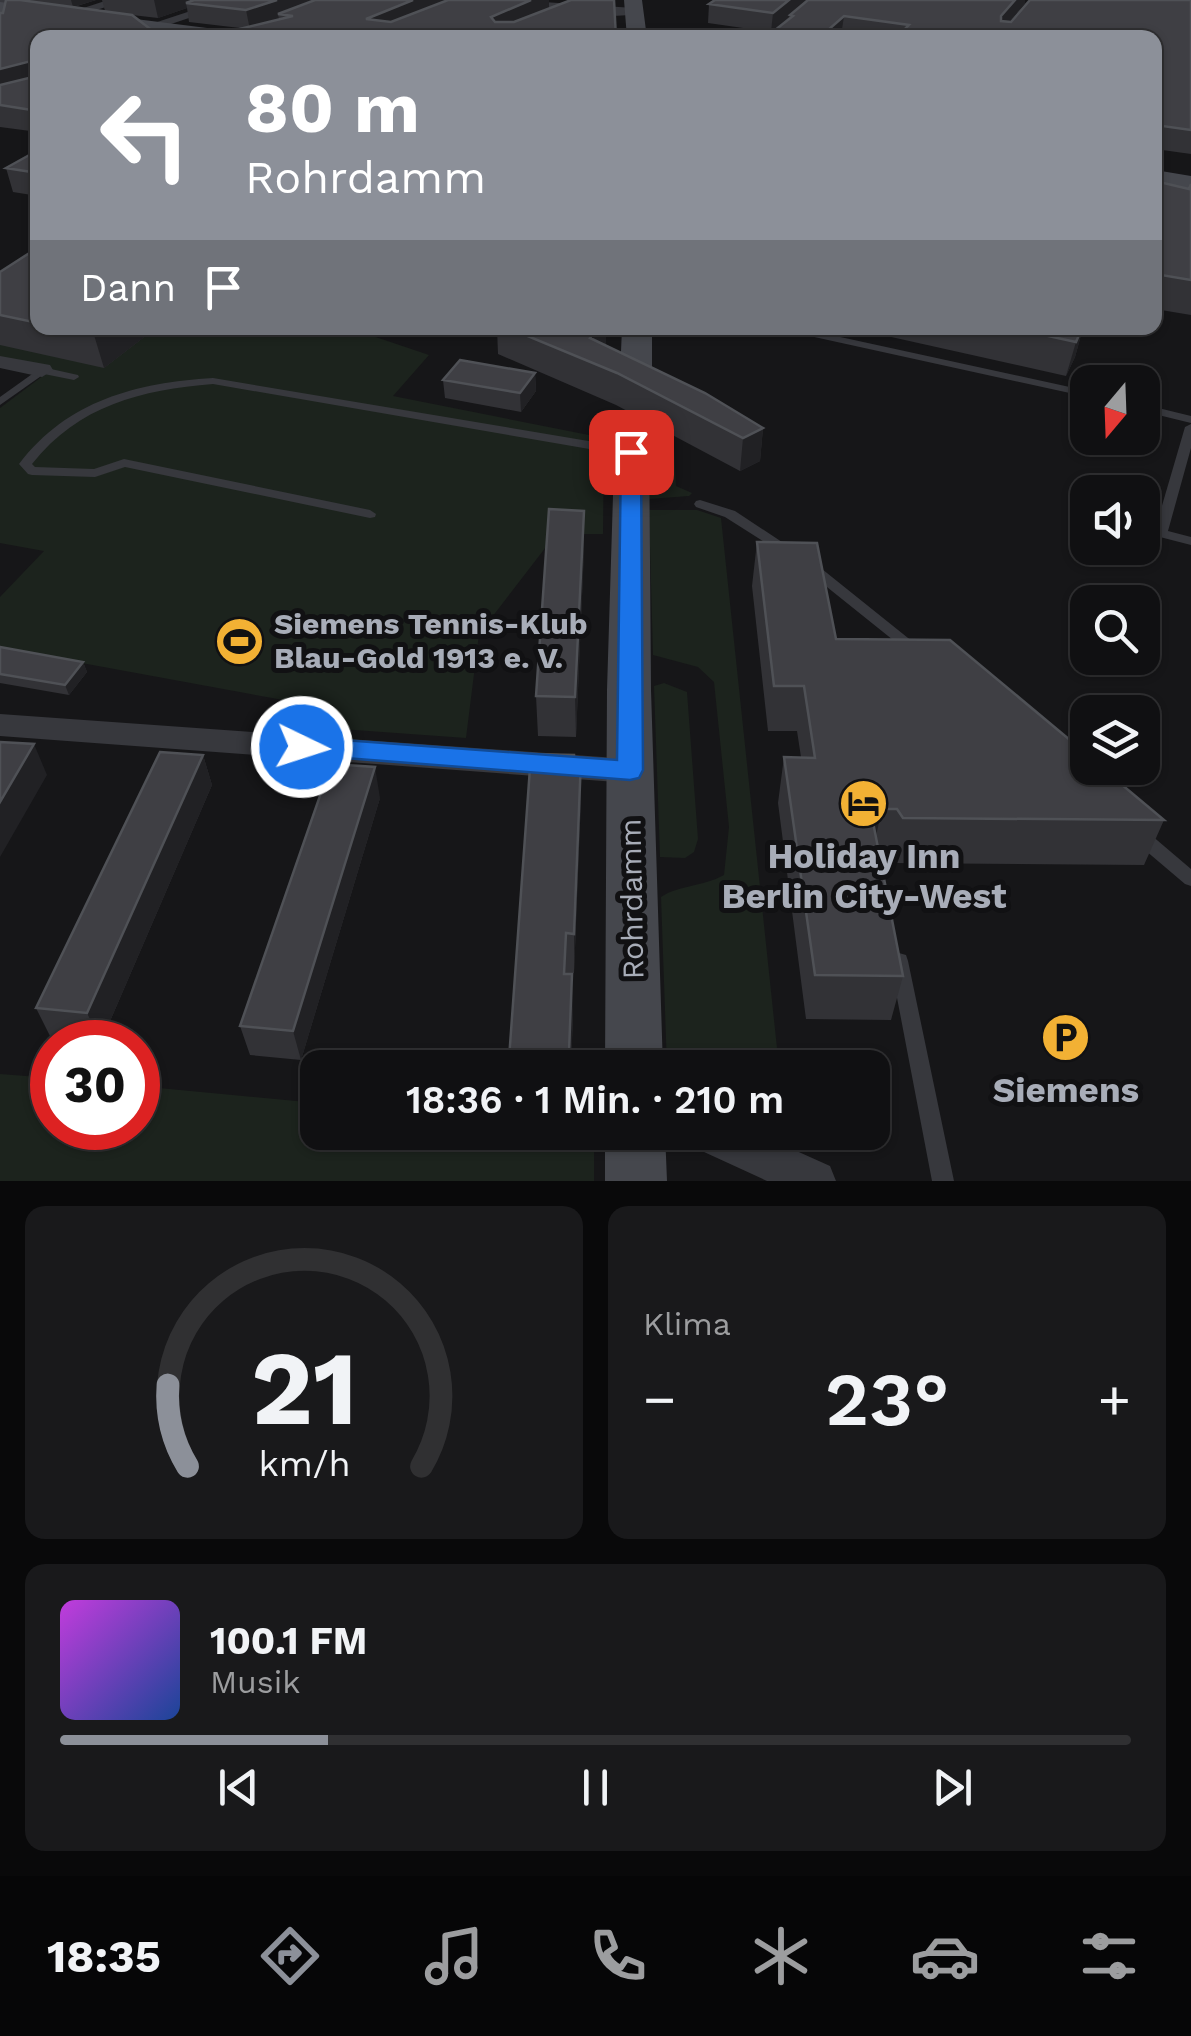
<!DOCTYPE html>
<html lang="de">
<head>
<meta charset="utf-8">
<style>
  body { margin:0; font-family:"Work Sans",sans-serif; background:#19191b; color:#f1f3f6; height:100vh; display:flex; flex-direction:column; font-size:38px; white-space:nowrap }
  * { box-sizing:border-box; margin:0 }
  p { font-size:32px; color:#9c9d9f }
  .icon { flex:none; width:55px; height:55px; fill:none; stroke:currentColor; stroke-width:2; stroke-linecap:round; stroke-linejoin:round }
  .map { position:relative; height:1181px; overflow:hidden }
  .drawer { display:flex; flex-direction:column; gap:25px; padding:25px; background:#09090a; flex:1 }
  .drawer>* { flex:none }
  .hud { position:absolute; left:30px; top:30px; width:1132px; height:305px; border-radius:20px; box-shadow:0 2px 8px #0004,0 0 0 2px #303032; background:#8c9099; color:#fff; overflow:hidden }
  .needle { width:65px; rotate:199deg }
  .tools { position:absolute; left:1070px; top:365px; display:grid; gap:20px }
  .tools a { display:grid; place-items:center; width:90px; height:90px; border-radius:20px; background:#101012; box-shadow:0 2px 8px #0004,0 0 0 2px #303032; font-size:50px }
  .speed { position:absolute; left:30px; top:1020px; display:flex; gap:20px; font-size:50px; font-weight:700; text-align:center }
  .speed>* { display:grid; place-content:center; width:130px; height:130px; border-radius:50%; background:#101012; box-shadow:0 2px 8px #0004,0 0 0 2px #303032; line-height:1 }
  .speed .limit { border:15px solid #d22; background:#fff; color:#111 }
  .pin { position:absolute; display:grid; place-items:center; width:85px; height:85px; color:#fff; margin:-42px; border-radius:20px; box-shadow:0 5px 15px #0006 }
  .me { position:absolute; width:110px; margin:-55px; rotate:94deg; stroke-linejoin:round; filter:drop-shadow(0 0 8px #0008) }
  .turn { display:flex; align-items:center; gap:35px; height:210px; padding:0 50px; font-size:45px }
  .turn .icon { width:130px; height:130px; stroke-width:2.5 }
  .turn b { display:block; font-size:70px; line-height:85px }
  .then { display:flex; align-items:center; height:95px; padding:0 50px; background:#0003; gap:20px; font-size:38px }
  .big { font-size:75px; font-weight:600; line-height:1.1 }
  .drawer .widget { flex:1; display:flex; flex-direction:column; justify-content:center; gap:15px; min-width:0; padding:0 35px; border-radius:20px; background:#19191b }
  .drawer .dial { align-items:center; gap:0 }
  .dial svg { height:260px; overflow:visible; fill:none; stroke:#303032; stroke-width:7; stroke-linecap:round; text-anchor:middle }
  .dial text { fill:#f1f3f6; stroke:none }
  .song { display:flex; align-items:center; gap:30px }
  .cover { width:120px; height:120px; border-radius:15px; background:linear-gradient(135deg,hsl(290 70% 55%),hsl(220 70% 35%)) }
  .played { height:10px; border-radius:5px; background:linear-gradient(90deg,#8c9099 25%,#303032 25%) }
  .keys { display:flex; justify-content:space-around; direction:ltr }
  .heat { display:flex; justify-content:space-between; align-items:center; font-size:55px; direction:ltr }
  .drawer .tiles { flex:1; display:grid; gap:25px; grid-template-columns:1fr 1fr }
  .widget:last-child { grid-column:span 2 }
  .trip { position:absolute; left:300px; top:1050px; width:590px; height:100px; border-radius:20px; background:#101012; box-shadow:0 2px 8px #0004,0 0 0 2px #303032; font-weight:600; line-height:100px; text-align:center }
  .menu { display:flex; height:160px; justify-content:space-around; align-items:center; background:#060607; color:#9c9d9f }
  .menu .icon { width:70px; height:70px }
  .menu .active { color:#8c9099 }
  .menu b { font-size:45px; color:#f1f3f6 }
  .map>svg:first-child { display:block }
  .green { fill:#1c231d }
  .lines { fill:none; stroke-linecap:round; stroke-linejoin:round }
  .service { fill:#37383d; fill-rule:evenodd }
  .minor { fill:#37383d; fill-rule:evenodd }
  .secondary { fill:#45474d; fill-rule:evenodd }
  .wall { fill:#323236 }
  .shaded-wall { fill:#212124 }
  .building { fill:#3f3f44; stroke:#4f5156; stroke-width:2.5 }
  .route { fill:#1a73e8; stroke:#114b97; stroke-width:2.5 }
  .labels { text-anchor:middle; stroke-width:10; stroke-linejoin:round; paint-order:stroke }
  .poi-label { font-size:30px; font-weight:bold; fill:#a8adb8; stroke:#111113; text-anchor:start }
  .street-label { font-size:30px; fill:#a8adb8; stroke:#111113 }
  .near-poi-label { font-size:35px; font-weight:bold; fill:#a8adb8; stroke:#111113 }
</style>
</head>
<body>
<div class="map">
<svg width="1191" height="1181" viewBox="0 0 1191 1181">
  <rect width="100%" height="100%" fill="#161618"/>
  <path class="green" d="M0,293L38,328H349L429,355L393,396L604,438L603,534H556L479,634L466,738L285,725L294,702L0,648V597L44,551L0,543V408L48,372L0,362Z
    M648,433L674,446L676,486L692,493L689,496L649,499Z
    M649,510H697L721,518L779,1067H667L661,897C679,885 702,887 724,875L729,827L714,682L698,667L653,655Z
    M664,683L687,692L698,839L694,852L685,858L660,857L654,686Z
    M0,1074L52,1078V1128H138V1086L317,1103L318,1132L594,1133V1181H0Z"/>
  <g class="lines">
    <path class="service" d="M782,328H799L1088,391V397L787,331Z
      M42,367L78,375L79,377L74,380L44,374L0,405V397Z
      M213,378L630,448L636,452L630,456L213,384C141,390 79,405 32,464L35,467L94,469L124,459L370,510L376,514L375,517L370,518L125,467L95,477L32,475L28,474L19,464C68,400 136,383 213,378Z
      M1142,404L1191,416V423L1142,411Z
      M1191,424V448L1168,531L1191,537V545L1156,536L1154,533L1185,427Z
      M700,500L735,511L794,550L787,554L782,553L725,517L696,507L694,504L696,501Z
      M812,564L817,565L918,646L920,649L918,652H908L807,571L805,568L807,565Z
      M1138,827L1144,829L1191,869V886L1185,884L1132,839L1130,834L1132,829Z
      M899,953L906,955L908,961L954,1181H932L890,961L892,955Z"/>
    <path class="minor" d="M0,0H11L0,5Z
      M108,0H128L68,19L62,15Z
      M224,0H243L156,29L145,26Z
      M513,0L634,8L640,12C622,22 532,10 513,0Z
      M0,356L50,365L53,370L42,377L0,368Z
      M0,714L630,759L641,762L646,771L641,780L630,783L0,736Z
      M685,1132H754L830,1166L836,1181H767L691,1146Z"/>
    <path class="secondary" d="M624,0H642L647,38H627Z
      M0,2L239,32L248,38H191L0,12Z
      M1155,170L1191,176V190L1155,184Z
      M622,328H652V375L647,382H625L620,375Z
      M632,421L644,424L649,431L651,690L663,1068H605L607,690L615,431L620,424Z
      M605,1132H665L667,1181H605Z"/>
  </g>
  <path class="wall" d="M25,0H96L74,7L105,11L102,0H549V8L570,0H562H614L616,38L240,28L189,22L187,8L158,18L132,15L38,38V132L0,127V13H3Z
    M715,0H1025V3L1009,22L1191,0V154L1155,149V38H854L841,36L839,38H765L789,17L771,32L708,23L709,4Z
    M38,154V196L13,192L6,168Z
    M1155,181L1189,189L1191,184V315L1155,309Z
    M38,253V328H156L104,368L0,345V272Z
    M497,328H606V346L763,428L760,461L740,471L616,405L498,354Z
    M825,328H846L844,332Z
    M851,328H1083L1075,357L1066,376Z
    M535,373L536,391L521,412L445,398L443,380Z
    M584,511V549L576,737L538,736L536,696Z
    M757,542L836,639L1164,820L1144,865L892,863L886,854H879L903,976L891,1020L806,1019L778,803L784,757H801L797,731H768L752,586Z
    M0,647L83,662L87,672L69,695L0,683Z
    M203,755L212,785L101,1042L51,1038L36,1008Z
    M574,759H581V799L574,973L567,974L573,1013L571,1068H509V1059Z
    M380,798L301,1060L250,1055L240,1026Z"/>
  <path class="shaded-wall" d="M71,0H96L73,7Z
    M154,0H212L186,3L187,8L158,18Z
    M277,0H335L278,14L279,19L250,30L246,10Z
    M413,0H460L371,38L366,19Z
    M531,0H549V11L492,37L491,17Z
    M789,0H810L790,15L789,17L771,32L773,13Z
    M1015,0H1025V3L997,36L1001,16Z
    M844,16L841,36L839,38H819Z
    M31,61L37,82L0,92V69Z
    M105,328H156L104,368L94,335Z
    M598,328H606V347L590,338Z
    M1083,328L1075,357L1066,376L1076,342Z
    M535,373L536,391L521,412L520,393Z
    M763,428L760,461L740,471L743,438Z
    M584,511V549L576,737L575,697Z
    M83,662L87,672L69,695L65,685Z
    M34,744L47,775L0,857V802Z
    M203,755L212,785L101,1042L87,1013Z
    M581,759V799L574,973V934Z
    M375,767L380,798L301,1060L293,1031Z
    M882,809L872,854V817Z
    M572,974L573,1013L571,1068H570Z"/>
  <path class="building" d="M6,0H20L132,15L162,38H38V111L0,105V85L33,77L36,65L31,61L0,69V13H3Z
    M194,0H277L246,10L186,3Z
    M315,0H413L366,19L391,22L448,0H531L491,17L495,22H514L571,0H614L616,38H202L293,16L278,14Z
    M715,0H789L773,13L709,4Z
    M808,0H1015L1001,16V21L1011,22L1030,0H1191V130L1155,125V38H896L909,25L844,16L819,38H765L793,16L790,15Z
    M33,153L38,154V173L6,168Z
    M1155,181L1189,189L1191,184V280L1155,274Z
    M31,252L38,253V323L0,315V272Z
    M58,328H105L94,335Z
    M508,328H598L590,338L705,393L763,428L743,438L617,373Z
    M1011,328H1082L1076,342Z
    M460,360L535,373L520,393L443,380Z
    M549,509L584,511L575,697L536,696Z
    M757,542L817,543L836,639L950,640L1088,755V768H1102L1164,820L903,818L897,809H882L872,817L903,976L815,975L784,757L815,758L804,686H774Z
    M0,647L83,662L65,685L0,674Z
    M0,742L34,744L0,802Z
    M160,752L203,755L87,1013L36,1008Z
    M531,754L574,755V759H581L574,934L566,933L564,974H572L569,1052H562L561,1060L509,1059Z
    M331,764L375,767L293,1031L240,1026Z"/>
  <path class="route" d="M631,446L641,452L643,770L639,778L630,780L293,754L289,747L293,740L302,737L617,760L621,452Z"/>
  <defs>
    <symbol id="stadium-disc" viewBox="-11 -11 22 22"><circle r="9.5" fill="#f2b134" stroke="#111113"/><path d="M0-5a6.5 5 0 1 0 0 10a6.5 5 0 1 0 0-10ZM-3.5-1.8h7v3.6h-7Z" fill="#111"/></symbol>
    <symbol id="hotel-disc" viewBox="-11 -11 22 22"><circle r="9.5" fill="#f2b134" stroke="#111113"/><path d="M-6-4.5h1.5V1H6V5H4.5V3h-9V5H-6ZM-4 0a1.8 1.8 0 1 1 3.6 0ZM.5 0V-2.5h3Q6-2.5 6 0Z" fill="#111"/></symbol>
    <symbol id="parking-disc" viewBox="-11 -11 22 22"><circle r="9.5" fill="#f2b134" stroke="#111113"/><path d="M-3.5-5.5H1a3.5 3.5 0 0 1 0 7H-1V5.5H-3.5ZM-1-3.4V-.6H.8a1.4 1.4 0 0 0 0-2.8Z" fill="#111"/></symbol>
  </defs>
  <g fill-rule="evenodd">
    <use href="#stadium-disc" x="212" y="614" width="55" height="55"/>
    <use href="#hotel-disc" x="836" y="776" width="55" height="55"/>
    <use href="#parking-disc" x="1038" y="1010" width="55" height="55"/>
  </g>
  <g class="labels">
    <g class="poi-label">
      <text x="274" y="634">Siemens Tennis-Klub<tspan x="274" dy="34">Blau-Gold 1913 e. V.</tspan></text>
    </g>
    <g class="street-label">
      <text transform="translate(632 899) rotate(-91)" y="10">Rohrdamm</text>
    </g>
    <g class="near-poi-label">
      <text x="864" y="868">Holiday Inn<tspan x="864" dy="40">Berlin City-West</tspan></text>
      <text x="1066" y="1102">Siemens</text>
    </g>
  </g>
</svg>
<div class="tools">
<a><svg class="needle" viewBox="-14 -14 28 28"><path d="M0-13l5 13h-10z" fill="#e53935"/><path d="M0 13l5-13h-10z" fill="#9c9d9f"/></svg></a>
<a><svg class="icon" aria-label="sound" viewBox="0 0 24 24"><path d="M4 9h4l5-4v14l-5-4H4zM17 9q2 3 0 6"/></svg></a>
<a><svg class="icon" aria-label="search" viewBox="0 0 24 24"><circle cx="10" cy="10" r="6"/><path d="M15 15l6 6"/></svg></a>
<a><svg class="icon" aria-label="layers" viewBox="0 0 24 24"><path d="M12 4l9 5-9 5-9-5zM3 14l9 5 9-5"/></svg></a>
</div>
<div class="speed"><div class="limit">30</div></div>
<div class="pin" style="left:631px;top:452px;background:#d93025"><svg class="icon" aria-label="arrive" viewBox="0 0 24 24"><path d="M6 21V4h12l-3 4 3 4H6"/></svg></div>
<svg class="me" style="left:302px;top:747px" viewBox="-20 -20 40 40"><circle r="17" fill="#1a73e8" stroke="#fff" stroke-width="3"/><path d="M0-11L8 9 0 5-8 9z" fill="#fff"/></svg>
<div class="trip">18:36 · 1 Min. · 210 m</div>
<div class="hud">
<div class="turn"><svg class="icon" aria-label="left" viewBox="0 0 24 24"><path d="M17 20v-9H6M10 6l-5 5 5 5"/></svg><div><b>80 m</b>Rohrdamm</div></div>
<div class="then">Dann<svg class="icon" aria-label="arrive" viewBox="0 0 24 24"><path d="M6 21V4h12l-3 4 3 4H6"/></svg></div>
</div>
</div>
<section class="drawer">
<div class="tiles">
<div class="widget dial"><svg viewBox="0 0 100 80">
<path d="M14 69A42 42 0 1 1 86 69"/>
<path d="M14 69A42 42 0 0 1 8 44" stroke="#8c9099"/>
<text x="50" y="56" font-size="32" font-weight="700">21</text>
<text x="50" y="72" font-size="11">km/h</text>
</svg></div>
<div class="widget"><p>Klima</p>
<div class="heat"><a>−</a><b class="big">23°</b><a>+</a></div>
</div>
<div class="widget">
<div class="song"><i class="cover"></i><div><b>100.1 FM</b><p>Musik</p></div></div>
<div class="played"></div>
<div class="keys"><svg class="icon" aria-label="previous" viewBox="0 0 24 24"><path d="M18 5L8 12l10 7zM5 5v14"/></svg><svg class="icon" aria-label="pause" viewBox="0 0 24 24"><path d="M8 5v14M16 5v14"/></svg><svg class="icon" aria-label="next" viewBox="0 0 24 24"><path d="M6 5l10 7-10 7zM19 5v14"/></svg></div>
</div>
</div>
</section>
<nav class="menu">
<b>18:35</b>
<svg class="icon active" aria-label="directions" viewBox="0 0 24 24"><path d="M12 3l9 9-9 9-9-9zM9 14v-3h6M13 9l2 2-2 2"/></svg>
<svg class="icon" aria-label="music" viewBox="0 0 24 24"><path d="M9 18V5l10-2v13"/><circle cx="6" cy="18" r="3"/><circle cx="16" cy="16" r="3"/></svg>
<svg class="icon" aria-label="phone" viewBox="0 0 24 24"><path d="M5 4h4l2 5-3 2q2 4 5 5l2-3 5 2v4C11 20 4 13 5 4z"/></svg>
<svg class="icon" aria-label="climate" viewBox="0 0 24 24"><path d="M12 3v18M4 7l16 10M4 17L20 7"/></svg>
<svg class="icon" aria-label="car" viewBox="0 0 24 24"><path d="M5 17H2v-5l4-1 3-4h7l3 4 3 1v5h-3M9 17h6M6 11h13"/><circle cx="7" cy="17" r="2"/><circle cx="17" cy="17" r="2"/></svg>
<svg class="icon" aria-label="filters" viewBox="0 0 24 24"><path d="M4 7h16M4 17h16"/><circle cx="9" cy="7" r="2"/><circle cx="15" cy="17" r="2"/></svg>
</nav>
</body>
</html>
